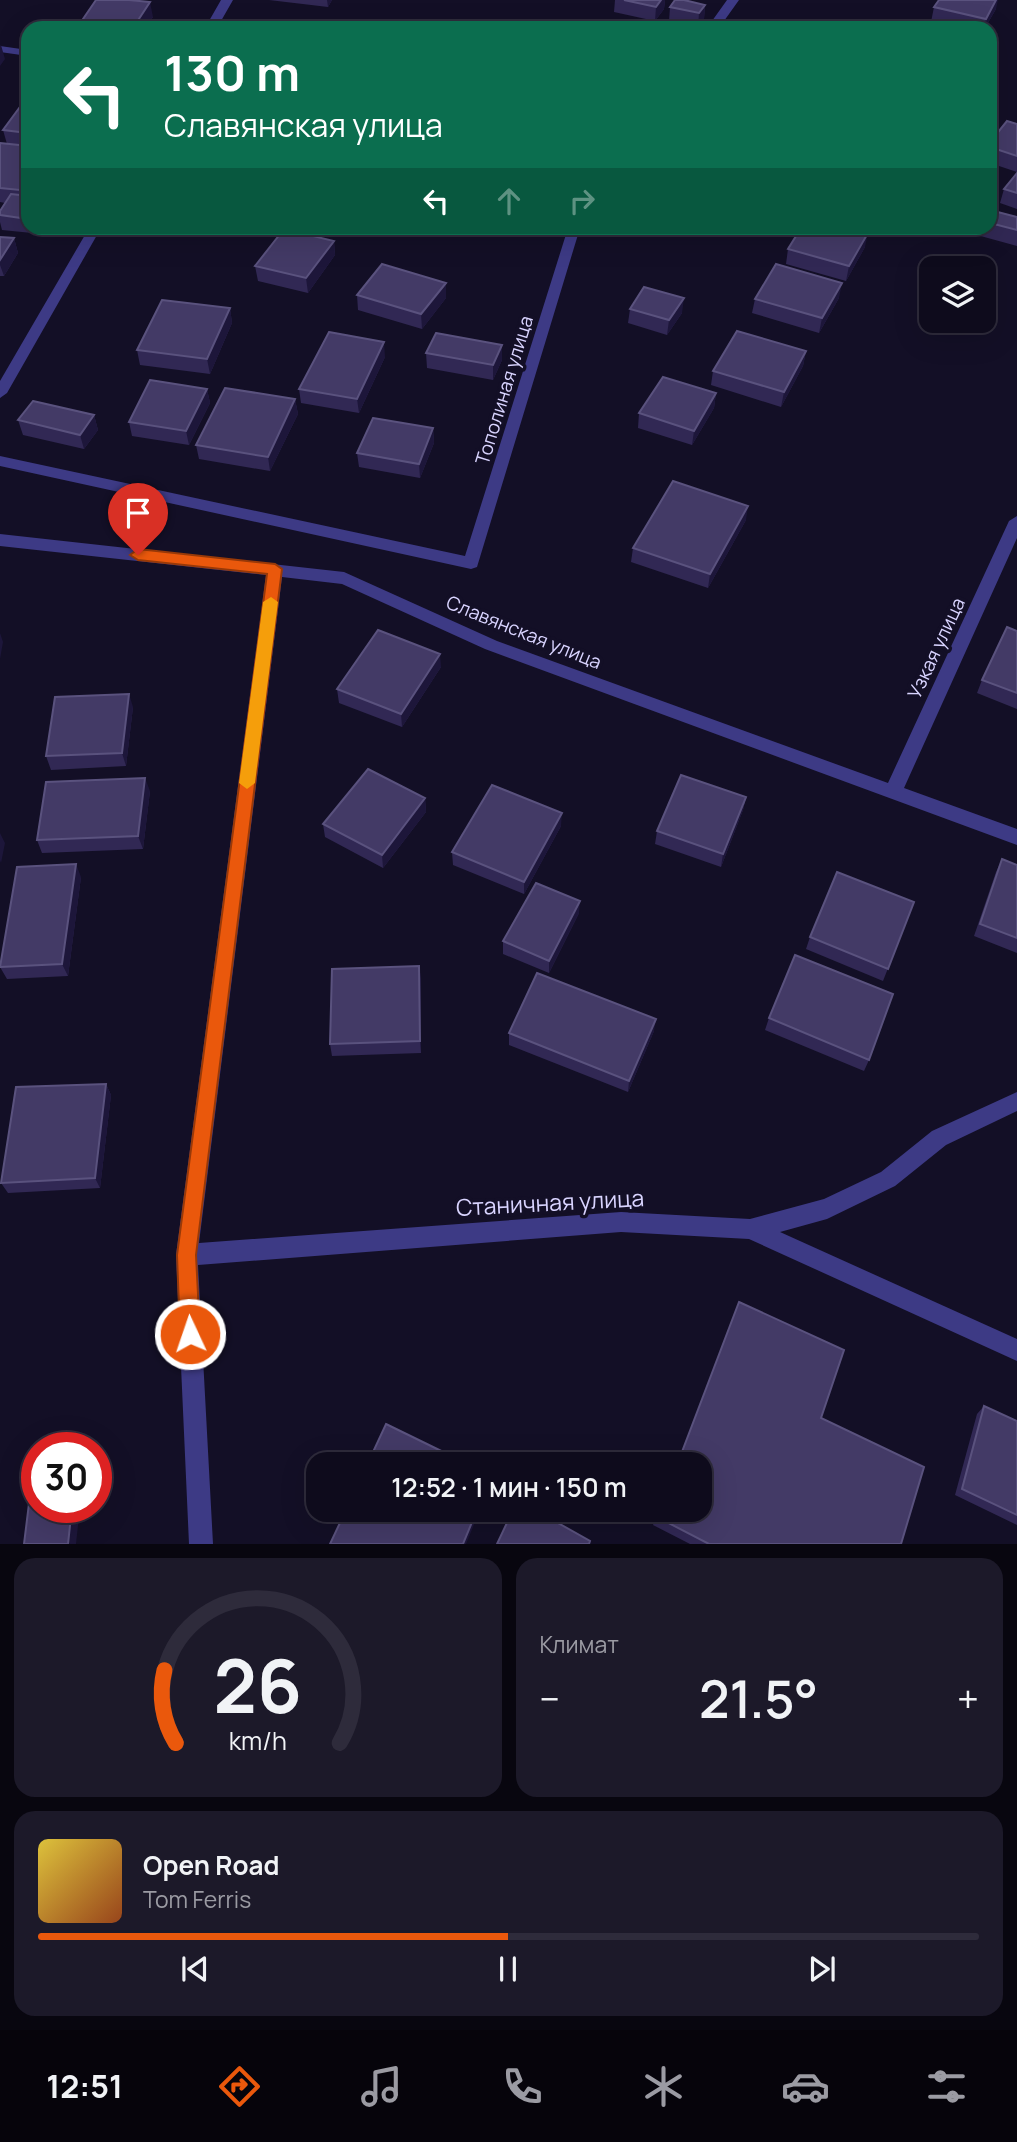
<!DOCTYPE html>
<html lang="ru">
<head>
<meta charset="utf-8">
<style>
  body { margin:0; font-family:Manrope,sans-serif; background:#1c1929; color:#f1f3f6; height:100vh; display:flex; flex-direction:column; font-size:26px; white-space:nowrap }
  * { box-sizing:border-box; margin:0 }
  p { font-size:23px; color:#9b9ba3 }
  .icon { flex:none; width:38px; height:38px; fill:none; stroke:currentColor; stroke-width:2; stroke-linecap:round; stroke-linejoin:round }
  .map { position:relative; height:1544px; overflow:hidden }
  .details { display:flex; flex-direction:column; gap:14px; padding:14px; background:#08060f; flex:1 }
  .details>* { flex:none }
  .hud { position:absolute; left:21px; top:21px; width:976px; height:214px; border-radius:21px; box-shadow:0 7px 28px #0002,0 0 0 2px #2e2b3b; background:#0b6e4f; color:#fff; overflow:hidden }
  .controls { position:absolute; left:919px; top:256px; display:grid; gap:14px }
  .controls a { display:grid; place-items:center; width:77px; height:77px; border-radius:14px; background:#0e0b1c; box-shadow:0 7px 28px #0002,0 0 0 2px #2e2b3b; font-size:35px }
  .speed { position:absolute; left:21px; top:1432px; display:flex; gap:14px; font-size:35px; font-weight:700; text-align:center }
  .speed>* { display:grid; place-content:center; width:91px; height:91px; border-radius:50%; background:#0e0b1c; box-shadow:0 7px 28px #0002,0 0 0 2px #2e2b3b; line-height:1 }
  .speed .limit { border:10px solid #d22; background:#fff; color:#111 }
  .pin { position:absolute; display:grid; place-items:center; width:60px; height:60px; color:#fff; margin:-72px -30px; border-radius:50% 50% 50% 0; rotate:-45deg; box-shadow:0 0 7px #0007 }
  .pin .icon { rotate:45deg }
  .me { position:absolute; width:77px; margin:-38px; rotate:357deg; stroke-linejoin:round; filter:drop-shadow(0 0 5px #0008) }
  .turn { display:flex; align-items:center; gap:24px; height:147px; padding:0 28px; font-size:32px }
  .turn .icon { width:91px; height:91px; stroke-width:2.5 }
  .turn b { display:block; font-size:49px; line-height:60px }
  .lanes { display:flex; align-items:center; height:66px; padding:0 28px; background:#0003; justify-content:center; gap:35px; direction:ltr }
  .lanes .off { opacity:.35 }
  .big { font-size:52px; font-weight:600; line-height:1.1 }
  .details .widget { flex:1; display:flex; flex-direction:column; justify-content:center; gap:10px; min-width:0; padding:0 24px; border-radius:21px; background:#1c1929 }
  .details .dial { align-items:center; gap:0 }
  .dial svg { height:182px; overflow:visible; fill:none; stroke:#2e2b3b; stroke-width:7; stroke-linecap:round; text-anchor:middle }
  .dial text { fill:#f1f3f6; stroke:none }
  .song { display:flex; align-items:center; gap:21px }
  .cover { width:84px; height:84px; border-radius:10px; background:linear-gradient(135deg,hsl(50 70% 55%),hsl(20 70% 35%)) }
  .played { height:7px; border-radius:4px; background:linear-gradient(90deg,#ea580c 50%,#2e2b3b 50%) }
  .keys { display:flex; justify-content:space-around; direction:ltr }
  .heat { display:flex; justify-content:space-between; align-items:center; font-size:38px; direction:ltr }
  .details .tiles { flex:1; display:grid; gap:14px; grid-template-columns:1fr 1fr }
  .widget:last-child { grid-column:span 2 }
  .trip { position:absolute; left:306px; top:1452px; width:406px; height:70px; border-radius:21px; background:#0e0b1c; box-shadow:0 7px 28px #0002,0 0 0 2px #2e2b3b; font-weight:600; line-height:70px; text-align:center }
  .tabs { display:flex; height:112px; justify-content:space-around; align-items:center; background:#06040b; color:#9b9ba3 }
  .tabs .icon { width:49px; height:49px }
  .tabs .selected { color:#ea580c }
  .tabs b { font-size:32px; color:#f1f3f6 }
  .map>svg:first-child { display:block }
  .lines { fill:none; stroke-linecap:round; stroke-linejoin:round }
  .street { fill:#3d3a85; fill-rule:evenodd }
  .wall { fill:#312854 }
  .shaded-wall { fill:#1d163a }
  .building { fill:#433a66; stroke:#5a527e; stroke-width:2 }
  .route { fill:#ea580c; stroke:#983908; stroke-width:2 }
  .slow { fill:#f59e0b }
  .labels { text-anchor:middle; stroke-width:7; stroke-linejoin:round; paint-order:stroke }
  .street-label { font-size:19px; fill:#d9d4ff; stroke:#130f26 }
  .near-street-label { font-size:23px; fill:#d9d4ff; stroke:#130f26 }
</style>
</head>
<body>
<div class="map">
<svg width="1017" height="1544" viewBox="0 0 1017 1544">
  <rect width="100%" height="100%" fill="#130f26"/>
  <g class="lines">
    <path class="street" d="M221,0H233L217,28H205Z
      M727,0H739L719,28H707Z
      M0,46L28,50V56L0,52Z
      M89,228H101L7,393L0,398V381Z
      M568,228H580L477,567L471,569L0,466V456L465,556Z
      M1017,516V538L904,788L1017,829V845L485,649L342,584L282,577L199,1243L621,1212L750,1219L824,1199L881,1172L932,1131L1017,1092V1111L946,1145L895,1186L827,1219L780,1232L1017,1339V1361L749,1239L621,1232L198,1265L213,1544H189L176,1255L266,575L0,546V534L344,572L497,641L888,783L1009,521Z"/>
  </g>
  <path class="wall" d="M269,0H332L328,7Z
    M615,0H665L664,9L655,21L614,12Z
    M705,5L704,19L698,28L669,21L670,7Z
    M934,7L996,9L985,28H959L931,22Z
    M153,17L145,28H82L81,22Z
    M28,96V228H46L42,234L2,230L0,222V211L5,203L0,202V143L7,144L3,130Z
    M1017,124V172L990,163V142Z
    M1017,173V209L1000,203L1004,189Z
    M990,210L1017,217V246L966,232L968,228H990Z
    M734,228H768L763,236Z
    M0,237L14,238L18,253L4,276H0Z
    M334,241L335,255L308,293L258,281L255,266Z
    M865,247L846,281L786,264L788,249Z
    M357,295L446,298L422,329L358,310Z
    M839,298L819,333L752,313L755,299Z
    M230,308L232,323L210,374L140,365L137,350Z
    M630,309L682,313L667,335L628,323Z
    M806,351L803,366L781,407L711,385L713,371Z
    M426,353L502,360L493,380L427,368Z
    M385,357L359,413L301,403L299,389Z
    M207,389L210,403L189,445L132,436L129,422Z
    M716,393L714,408L692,445L638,428L639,413Z
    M295,399L298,414L270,471L199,459L196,445Z
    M94,415L98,430L84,449L23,435L18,420Z
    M433,428L434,443L420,478L359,467L357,453Z
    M746,520L708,588L631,562L633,548Z
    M1017,631V709L977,693L982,680Z
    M441,667L402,727L339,703L337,689Z
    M133,707L126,766L51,770L46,756Z
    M150,791L143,849L42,853L37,840Z
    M746,797L743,810L721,867L655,844L657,831Z
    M425,798L426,812L383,868L325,837L323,824Z
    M561,826L524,894L453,865L452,852Z
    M1002,859L1017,865V953L974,936L996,872Z
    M81,877L68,976L7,979L0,967Z
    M914,902L883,981L806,949L810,937Z
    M579,913L549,973L503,954V941Z
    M421,978V1053L332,1056L330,1044Z
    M769,1018L869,1060L864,1071L765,1030Z
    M654,1031L628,1092L509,1045V1033Z
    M106,1084L111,1095L100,1188L8,1193L1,1183Z
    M984,1406L1017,1421V1525L955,1495L977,1414Z
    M821,1418L901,1544H690L653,1525L659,1510Z"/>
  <path class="shaded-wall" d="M327,0H332L328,7Z
    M661,0H665L664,9L655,21L656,7Z
    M996,0H998L996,9L985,28H983L986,19Z
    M150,2L153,17L145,28H133Z
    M705,5L704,19L698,28L699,13Z
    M1,45L5,59L0,66V46Z
    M28,178V199L24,205L20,190Z
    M40,228H46L42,234Z
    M764,228H768L763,236Z
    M868,233L865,247L846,281L849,266Z
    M14,238L18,253L4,276L0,265V260Z
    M334,241L335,255L308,293L306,278Z
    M446,283V298L422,329L421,314Z
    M842,283L839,298L819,333L822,318Z
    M684,298L682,313L667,335L669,320Z
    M230,308L232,323L210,374L207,359Z
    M384,342L385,357L359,413L357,399Z
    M502,345V360L493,380V365Z
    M806,351L803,366L781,407L784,392Z
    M207,389L210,403L189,445L186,431Z
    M716,393L714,408L692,445L694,431Z
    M295,399L298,414L270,471L268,457Z
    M94,415L98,430L84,449L80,435Z
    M433,428L434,443L420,478L419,464Z
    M748,506L746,520L708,588L710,574Z
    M0,633L3,642L0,659Z
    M440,654L441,667L402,727L401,714Z
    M129,694L133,707L126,766L122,753Z
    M145,778L150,791L143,849L138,836Z
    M746,797L743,810L721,867L723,854Z
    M425,798L426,812L383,868L382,855Z
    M562,813L561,826L524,894V882Z
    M0,833L5,843L1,863L0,860Z
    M76,864L81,877L68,976L62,964Z
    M580,901L579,913L549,973V961Z
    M419,966L421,978V1053L420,1041Z
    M656,1019L654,1031L628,1092L629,1081Z
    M106,1084L111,1095L100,1188L95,1178Z
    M72,1507H80L76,1544H68Z
    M477,1510H480L466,1544H463Z"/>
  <path class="building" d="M96,0H129L150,2L133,28L81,22Z
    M624,0H661L656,7Z
    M675,0H684L705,5L699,13L670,7Z
    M939,0H996L986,19L934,7Z
    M584,22L609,28H580Z
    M28,96V133L3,130Z
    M1007,121L1017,124V156L990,147V142Z
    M0,143L28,146V178L20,190L0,188Z
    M1017,173V193L1004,189Z
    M11,194L28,196V219L0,215V211Z
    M990,210L1017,217V230L990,223Z
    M801,228H849L868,233L849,266L788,249Z
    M284,229L334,241L306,278L255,266Z
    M0,237L14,238L0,260Z
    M382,264L446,283L421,314L357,295Z
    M776,264L842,283L822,318L755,299Z
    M644,287L684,298L669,320L630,309Z
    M162,300L230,308L207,359L137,350Z
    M737,331L806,351L784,392L713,371Z
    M329,332L384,342L357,399L299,389Z
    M436,333L502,345L493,365L426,353Z
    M663,377L716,393L694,431L639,413Z
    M150,380L207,389L186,431L129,422Z
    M225,388L295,399L268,457L196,445Z
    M33,401L94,415L80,435L18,420Z
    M373,418L433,428L419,464L357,453Z
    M673,481L748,506L710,574L633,548Z
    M1007,627L1017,631V693L982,680Z
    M378,630L440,654L401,714L337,689Z
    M129,694L122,753L46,756L55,697Z
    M368,769L425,798L382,855L323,824Z
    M681,775L746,797L723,854L657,831Z
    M145,778L138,836L37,840L46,782Z
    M492,785L562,813L524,882L452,852Z
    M1002,859L1017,865V938L980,924Z
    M76,864L62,964L0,967L17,867Z
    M837,872L914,902L888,969L810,937Z
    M536,883L580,901L549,961L503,941Z
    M795,955L893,994L869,1060L769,1018Z
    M419,966L420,1041L330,1044L332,969Z
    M537,973L656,1019L629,1081L509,1033Z
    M106,1084L95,1178L1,1183L16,1087Z
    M739,1302L844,1350L821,1418L924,1467L901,1544H709L657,1517L659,1510H700V1465H677Z
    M984,1406L1017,1421V1515L962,1489Z
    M386,1424L470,1465H367Z
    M37,1462V1507H72L68,1544H24L34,1463Z
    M346,1510H477L463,1544H330Z
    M513,1510H535L590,1541L589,1544H497Z"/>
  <path class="route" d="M138,549L275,564L282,569L196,1255L200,1334L198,1341L190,1344L183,1341L180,1334L177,1255L267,574L138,560L130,555Z"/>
  <path class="slow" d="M271,597L278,602L255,783L247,789L239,783L263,602Z"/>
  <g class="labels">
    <g class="street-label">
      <text transform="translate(504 390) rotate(-73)" y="7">Тополиная улица</text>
      <text transform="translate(524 632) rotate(22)" y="7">Славянская улица</text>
      <text transform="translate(936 648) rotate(-65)" y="7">Узкая улица</text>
    </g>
    <g class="near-street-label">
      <text transform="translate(550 1203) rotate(-3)" y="8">Станичная улица</text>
    </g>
  </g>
</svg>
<div class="controls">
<a><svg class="icon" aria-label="layers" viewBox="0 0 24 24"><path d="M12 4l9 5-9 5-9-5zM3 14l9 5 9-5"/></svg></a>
</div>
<div class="speed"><div class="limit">30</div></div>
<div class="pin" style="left:138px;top:555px;background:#d93025"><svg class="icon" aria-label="arrive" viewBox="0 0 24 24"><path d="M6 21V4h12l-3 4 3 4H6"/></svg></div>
<svg class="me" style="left:190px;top:1334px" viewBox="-20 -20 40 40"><circle r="17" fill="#ea580c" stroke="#fff" stroke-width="3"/><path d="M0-11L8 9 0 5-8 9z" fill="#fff"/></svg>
<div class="trip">12:52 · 1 мин · 150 m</div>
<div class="hud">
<div class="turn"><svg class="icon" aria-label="left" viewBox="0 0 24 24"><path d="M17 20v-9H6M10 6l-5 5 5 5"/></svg><div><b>130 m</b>Славянская улица</div></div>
<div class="lanes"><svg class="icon" aria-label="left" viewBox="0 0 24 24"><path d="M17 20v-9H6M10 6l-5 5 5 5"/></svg><svg class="icon off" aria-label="ahead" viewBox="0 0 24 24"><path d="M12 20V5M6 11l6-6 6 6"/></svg><svg class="icon off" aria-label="right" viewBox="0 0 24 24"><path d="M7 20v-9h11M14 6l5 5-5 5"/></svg></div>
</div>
</div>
<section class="details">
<div class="tiles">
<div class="widget dial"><svg viewBox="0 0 100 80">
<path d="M14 69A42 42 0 1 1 86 69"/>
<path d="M14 69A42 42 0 0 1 9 37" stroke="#ea580c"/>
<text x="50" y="56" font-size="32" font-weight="700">26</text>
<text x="50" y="72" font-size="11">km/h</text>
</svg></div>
<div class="widget"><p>Климат</p>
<div class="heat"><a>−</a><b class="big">21.5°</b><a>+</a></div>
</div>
<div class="widget">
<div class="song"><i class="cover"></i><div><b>Open Road</b><p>Tom Ferris</p></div></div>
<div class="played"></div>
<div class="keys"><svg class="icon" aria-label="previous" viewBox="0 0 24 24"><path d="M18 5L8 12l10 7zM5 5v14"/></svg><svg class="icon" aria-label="pause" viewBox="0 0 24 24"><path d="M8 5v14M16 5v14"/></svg><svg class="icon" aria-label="next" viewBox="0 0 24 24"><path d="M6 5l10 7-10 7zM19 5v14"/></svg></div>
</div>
</div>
</section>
<nav class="tabs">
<b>12:51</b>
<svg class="icon selected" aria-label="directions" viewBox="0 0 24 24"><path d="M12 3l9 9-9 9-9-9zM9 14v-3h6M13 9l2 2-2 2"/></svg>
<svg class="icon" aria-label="music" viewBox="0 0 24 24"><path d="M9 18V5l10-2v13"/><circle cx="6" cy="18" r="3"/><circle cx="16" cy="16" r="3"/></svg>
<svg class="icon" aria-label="phone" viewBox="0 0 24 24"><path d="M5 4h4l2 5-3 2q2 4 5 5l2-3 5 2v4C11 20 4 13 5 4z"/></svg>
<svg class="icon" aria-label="climate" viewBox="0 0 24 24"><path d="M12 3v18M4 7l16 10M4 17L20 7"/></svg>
<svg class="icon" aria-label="car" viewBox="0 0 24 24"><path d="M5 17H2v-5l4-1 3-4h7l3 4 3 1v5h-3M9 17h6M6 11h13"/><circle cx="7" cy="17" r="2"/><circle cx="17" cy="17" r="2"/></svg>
<svg class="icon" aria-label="filters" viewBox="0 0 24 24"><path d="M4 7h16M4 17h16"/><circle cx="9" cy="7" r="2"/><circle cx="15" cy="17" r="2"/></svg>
</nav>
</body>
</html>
